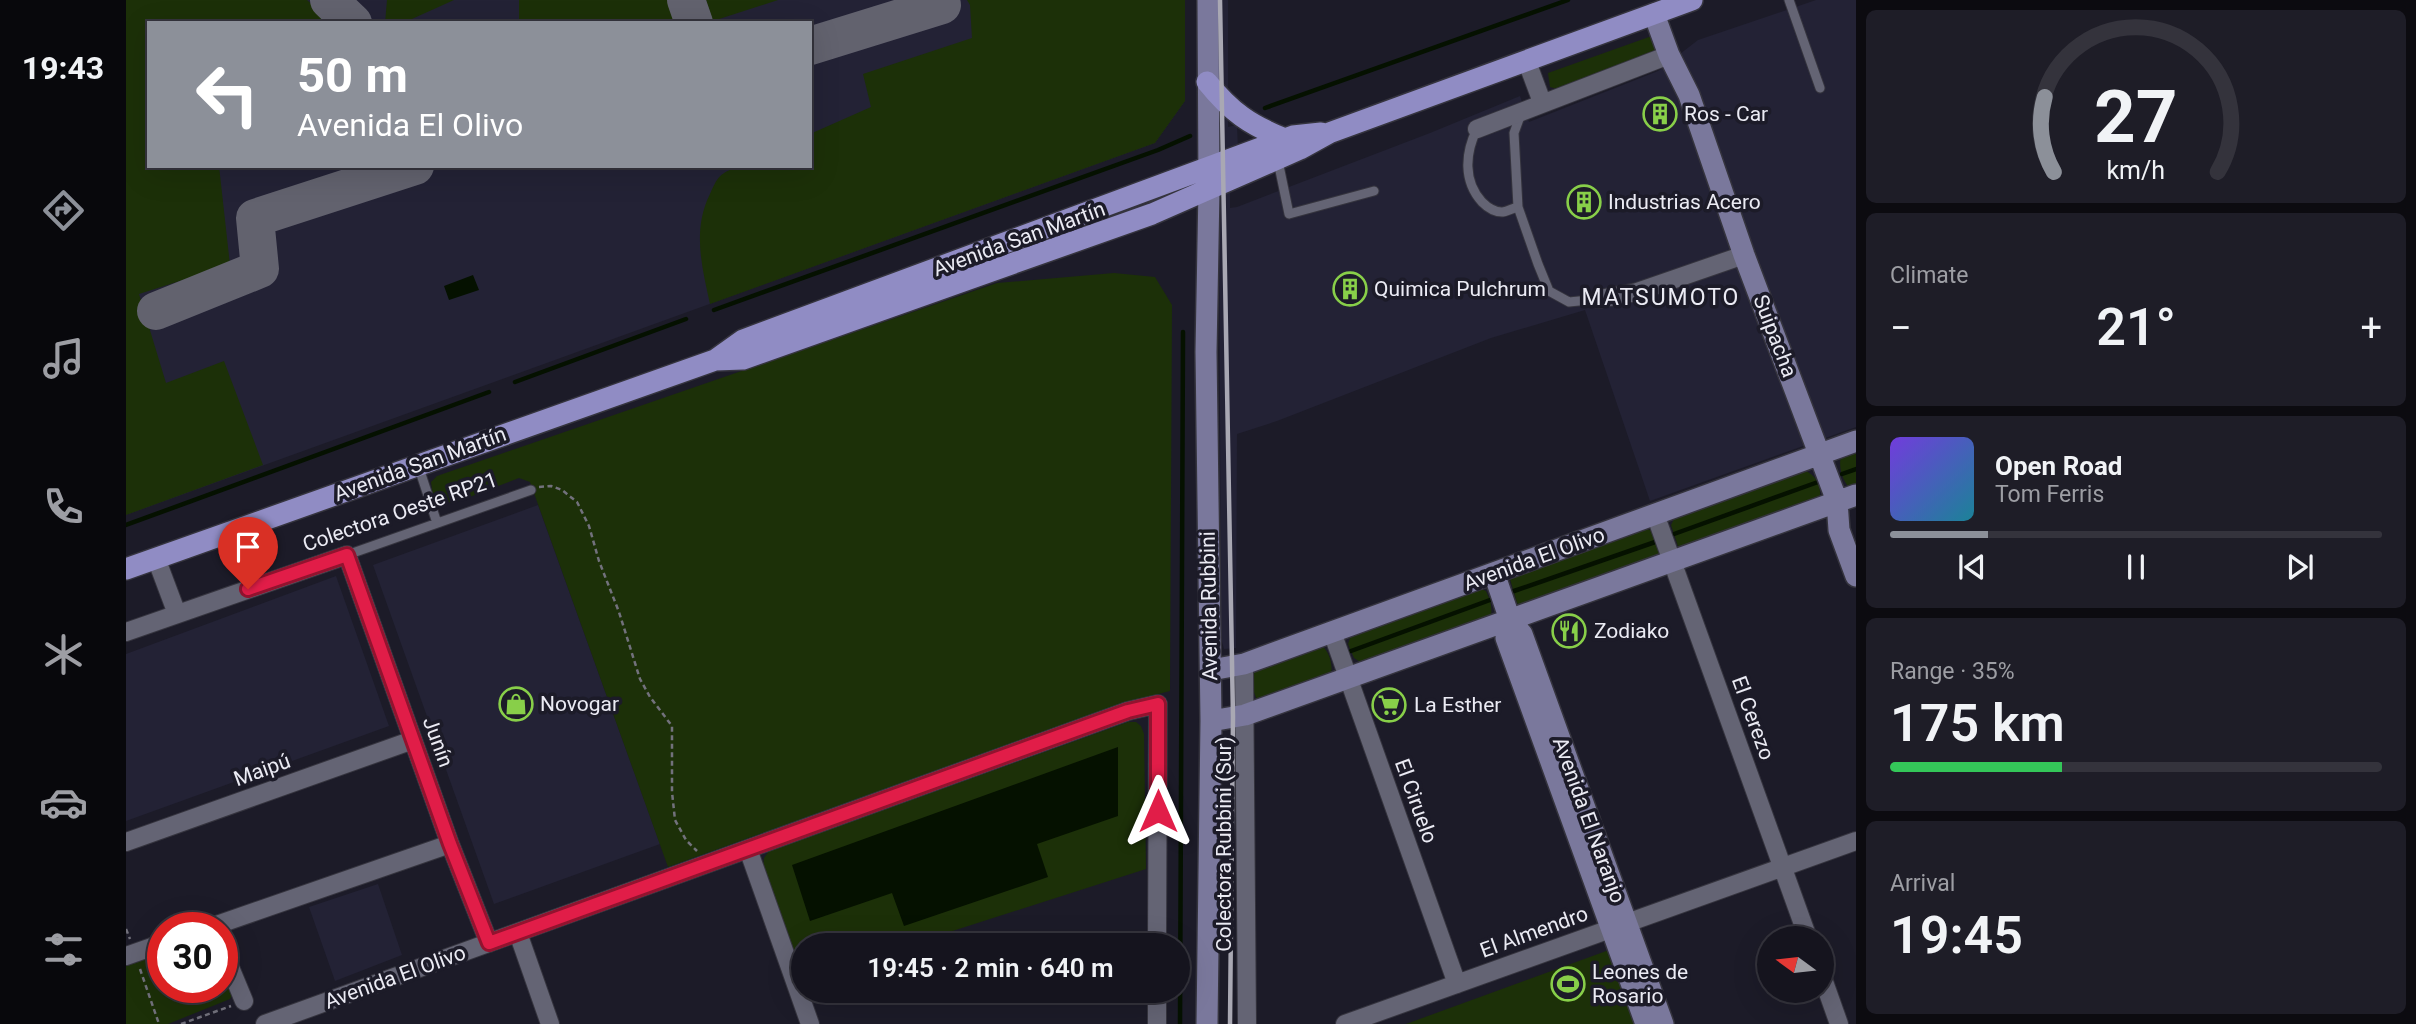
<!DOCTYPE html>
<html lang="en">
<head>
<meta charset="utf-8">
<style>
  body { margin:0; font-family:Roboto,sans-serif; background:#1e1d27; color:#f1f3f6; height:100vh; display:flex; flex-direction:column; font-size:26px; white-space:nowrap }
  * { box-sizing:border-box; margin:0 }
  p { font-size:23px; color:#9d9ea4 }
  .icon { flex:none; width:38px; height:38px; fill:none; stroke:currentColor; stroke-width:2; stroke-linecap:round; stroke-linejoin:round }
  .map { position:relative; flex:1; overflow:hidden }
  .panel { display:flex; flex-direction:column; gap:10px; padding:10px; background:#0c0b10; width:560px }
  .panel>* { flex:none }
  .hud { position:absolute; left:21px; top:21px; width:665px; height:147px; border-radius:0px; box-shadow:0 7px 28px #0002,0 0 0 2px #34333c; background:#8c9099; color:#fff; overflow:hidden }
  .needle { width:46px; rotate:285deg }
  .fabs { position:absolute; left:1631px; top:926px; display:grid; gap:14px }
  .fabs a { display:grid; place-items:center; width:77px; height:77px; border-radius:50%; background:#15141e; box-shadow:0 7px 28px #0002,0 0 0 2px #34333c; font-size:35px }
  .speed { position:absolute; left:21px; top:912px; display:flex; gap:14px; font-size:35px; font-weight:700; text-align:center }
  .speed>* { display:grid; place-content:center; width:91px; height:91px; border-radius:50%; background:#15141e; box-shadow:0 7px 28px #0002,0 0 0 2px #34333c; line-height:1 }
  .speed .limit { border:10px solid #d22; background:#fff; color:#111 }
  .pin { position:absolute; display:grid; place-items:center; width:60px; height:60px; color:#fff; margin:-72px -30px; border-radius:50% 50% 50% 0; rotate:-45deg; box-shadow:0 0 7px #0007 }
  .pin .icon { rotate:45deg }
  .me { position:absolute; width:77px; margin:-38px; rotate:0deg; stroke-linejoin:round; filter:drop-shadow(0 0 5px #0008) }
  .turn { display:flex; align-items:center; gap:24px; height:147px; padding:0 35px; font-size:32px }
  .turn .icon { width:91px; height:91px; stroke-width:2.5 }
  .turn b { display:block; font-size:49px; line-height:60px }
  .big { font-size:52px; font-weight:600; line-height:1.1 }
  .panel .widget { flex:1; display:flex; flex-direction:column; justify-content:center; gap:10px; min-width:0; padding:0 24px; border-radius:10px; background:#1e1d27 }
  .panel .dial { align-items:center; gap:0 }
  .dial svg { height:182px; overflow:visible; fill:none; stroke:#34333c; stroke-width:7; stroke-linecap:round; text-anchor:middle }
  .dial text { fill:#f1f3f6; stroke:none }
  .song { display:flex; align-items:center; gap:21px }
  .cover { width:84px; height:84px; border-radius:10px; background:linear-gradient(135deg,hsl(260 70% 55%),hsl(190 70% 35%)) }
  .played { height:7px; border-radius:4px; background:linear-gradient(90deg,#8c9099 20%,#34333c 20%) }
  .keys { display:flex; justify-content:space-around; direction:ltr }
  .heat { display:flex; justify-content:space-between; align-items:center; font-size:38px; direction:ltr }
  .charge { height:10px; border-radius:5px; background:linear-gradient(90deg,#34c759 35%,#34333c 0) }
  .trip { position:absolute; left:665px; top:933px; width:399px; height:70px; border-radius:35px; background:#15141e; box-shadow:0 7px 28px #0002,0 0 0 2px #34333c; font-weight:600; line-height:70px; text-align:center }
  main { display:flex; flex:1; min-height:0 }
  .tab-bar { display:flex; flex-direction:column; width:126px; justify-content:space-around; align-items:center; background:#08080c; color:#9d9ea4 }
  .tab-bar .icon { width:49px; height:49px }
  .tab-bar .current { color:#8c9099 }
  .tab-bar b { font-size:32px; color:#f1f3f6 }
  .map>svg:first-child { display:block }
  .built { fill:#232235; fill-rule:evenodd }
  .green { fill:#1c3008 }
  .water { fill:#051100 }
  .lines { fill:none; stroke-linecap:round; stroke-linejoin:round }
  .stream { stroke:#051100; stroke-width:4.5 }
  .taxiway { stroke:#62626e; stroke-width:38 }
  .lane-casing { stroke:#35343e; stroke-width:11 }
  .street-casing { stroke:#35343e; stroke-width:20 }
  .secondary-casing { stroke:#35343e; stroke-width:24 }
  .primary-casing { stroke:#35343e; stroke-width:24 }
  .path { stroke:#72717c; stroke-width:2.5; stroke-dasharray:5 3.5; stroke-linecap:butt }
  .lane { stroke:#646474; stroke-width:9 }
  .street { stroke:#646474; stroke-width:18 }
  .secondary { stroke:#7a789c; stroke-width:21 }
  .primary { stroke:#908cc4; stroke-width:21 }
  .rail { stroke:#a9a8b3; stroke-width:4.5 }
  .route-casing { stroke:#92132f; stroke-width:18 }
  .route { stroke:#e11d48; stroke-width:12 }
  .labels { text-anchor:middle; stroke-width:7; stroke-linejoin:round; paint-order:stroke }
  .poi-label { font-size:21px; fill:#ebebf4; stroke:#1c1b28; text-anchor:start }
  .street-label { font-size:21px; fill:#ebebf4; stroke:#1c1b28 }
  .neighbourhood-label { font-size:23px; letter-spacing:2px; fill:#ebebf4; stroke:#1c1b28 }
</style>
</head>
<body>
<main>
<nav class="tab-bar">
<b>19:43</b>
<svg class="icon current" aria-label="directions" viewBox="0 0 24 24"><path d="M12 3l9 9-9 9-9-9zM9 14v-3h6M13 9l2 2-2 2"/></svg>
<svg class="icon" aria-label="music" viewBox="0 0 24 24"><path d="M9 18V5l10-2v13"/><circle cx="6" cy="18" r="3"/><circle cx="16" cy="16" r="3"/></svg>
<svg class="icon" aria-label="phone" viewBox="0 0 24 24"><path d="M5 4h4l2 5-3 2q2 4 5 5l2-3 5 2v4C11 20 4 13 5 4z"/></svg>
<svg class="icon" aria-label="climate" viewBox="0 0 24 24"><path d="M12 3v18M4 7l16 10M4 17L20 7"/></svg>
<svg class="icon" aria-label="car" viewBox="0 0 24 24"><path d="M5 17H2v-5l4-1 3-4h7l3 4 3 1v5h-3M9 17h6M6 11h13"/><circle cx="7" cy="17" r="2"/><circle cx="17" cy="17" r="2"/></svg>
<svg class="icon" aria-label="filters" viewBox="0 0 24 24"><path d="M4 7h16M4 17h16"/><circle cx="9" cy="7" r="2"/><circle cx="15" cy="17" r="2"/></svg>
</nav>
<div class="map">
<svg width="1730" height="1024" viewBox="0 0 1730 1024">
  <rect width="100%" height="100%" fill="#1c1b28"/>
  <path class="built" d="M0,0H1059V101L1029,143L0,515ZM23,23H684V166H23Z
    M1090,0H1102V127L1111,125L1112,149L1095,156Z
    M1690,0H1730V427L1524,501L1459,310L1365,338L1151,421L1111,434L1110,648L1098,649L1095,638L1093,194L1104,191V208L1111,207L1304,133L1394,96L1403,122L1532,71L1572,40Z
    M412,505L534,844L368,904L247,565Z
    M210,576L263,726L0,821V654Z
    M252,884L276,955L209,981L183,907Z"/>
  <path class="green" d="M0,0H181L206,23H23V166H93L104,265L13,294L40,383L98,361L137,465L0,515Z
    M261,0H328L277,23H259Z
    M393,0H544L552,23H393Z
    M580,0H652L587,21Z
    M841,0H1059V101L1029,143L584,304C576,267 566,230 584,194C591,179 592,174 609,168C624,162 666,166 684,166V134L745,107L737,74L846,38L844,5Z
    M1523,37L1528,38L1530,48L1529,53L1431,89L1424,87L1422,73Z
    M988,273L1029,277L1046,305L1044,691L1001,702L542,867L404,482L393,478L328,503L315,501L307,496L305,482L311,476L871,283Z
    M1730,449V489H1725C1717,483 1712,467 1715,457Z
    M1674,469C1687,472 1695,482 1694,495L1690,499L1562,550L1552,546L1545,525L1550,515Z
    M1517,528L1527,531L1536,554L1397,607L1391,603L1384,579L1388,573Z
    M1350,587L1360,591C1365,602 1367,608 1364,619L1236,663L1228,658L1222,644L1226,633Z
    M1195,645C1204,652 1207,665 1205,675L1137,702L1131,700L1125,685L1129,669Z
    M1002,722H1010L1015,726L1018,734L1020,869L783,945H677V979L637,868L638,858L643,851Z
    M37,949V987H96V972C102,981 110,990 104,999L42,1024H0V962Z
    M1483,950L1509,1024H1280Z"/>
  <path class="water" d="M347,275L353,290L323,300L318,286Z
    M992,747V816L911,844L922,877L778,926L766,893L684,921L666,865Z"/>
  <g class="lines">
    <path class="stream" d="M1139,108L1442,0
      M588,310L1032,150L1064,136
      M389,382L560,319
      M1716,474L1730,469
      M0,525L363,392
      M1548,534L1692,482
      M1388,591L1532,541
      M1225,651L1364,600
      M1054,1024L1057,332"/>
    <path class="taxiway" d="M203,0L227,23
      M560,0L568,23
      M684,46L816,5
      M30,311L134,269L129,218L289,166"/>
    <defs>
      <path id="lane" d="M1663,0L1694,88
        M1396,111L1388,133L1392,207L1412,264L1423,291L1443,302L1473,299
        M1351,129C1339,153 1337,181 1356,202C1361,207 1369,212 1376,212C1380,212 1387,208 1392,207
        M1152,161L1163,214L1248,191
        M292,465L311,523
        M221,555L405,490"/>
      <path id="street" d="M1401,62L1416,102
        M1351,129L1543,55
        M1473,299L1511,292L1618,255
        M1529,514L1682,938
        M30,558L51,614
        M0,632L221,555L324,844L363,943
        M1206,632L1331,984
        M1118,664L1121,1024
        M0,842L287,740
        M622,849L684,1024
        M82,928L324,844
        M392,933L424,1024
        M96,948L118,1001
        M0,956L37,943
        M1696,976L1713,1024
        M139,1024L1002,711L1032,704L1031,945
        M1031,1024V990
        M1219,1024L1730,841"/>
      <path id="secondary" d="M1528,14L1543,55L1563,95L1618,255L1711,501L1713,530L1730,576
        M1368,573L1384,620L1396,634L1537,1024
        M1384,620L1380,638L1520,1024
        M1085,670L1118,664L1730,441
        M1085,721L1119,715L1730,495
        M1081,1024L1085,721L1080,352L1083,189L1082,0"/>
      <path id="primary" d="M1081,82C1105,112 1124,125 1159,139
        M589,360L617,340L1167,136L1195,133
        M0,569L589,360L617,359L1026,214L1174,149L1203,133L1566,0"/>
    </defs>
    <use href="#lane" class="lane-casing"/>
    <use href="#street" class="street-casing"/>
    <use href="#secondary" class="secondary-casing"/>
    <use href="#primary" class="primary-casing"/>
    <path class="path" d="M413,487L425,486L436,490L451,502L463,526L473,561L493,612L514,679L524,697L546,726V792L549,820L560,840L571,851
      M0,929L4,939
      M14,969L33,1024
      M55,1024L105,1006"/>
    <use href="#lane" class="lane"/>
    <use href="#street" class="street"/>
    <use href="#secondary" class="secondary"/>
    <use href="#primary" class="primary"/>
    <path class="rail" d="M1094,0L1107,717L1104,1024"/>
  </g>
  <g class="lines">
    <defs>
      <path id="route" d="M122,589L221,555L324,844L363,943L1002,711L1032,704V811"/>
    </defs>
    <use href="#route" class="route-casing"/>
    <use href="#route" class="route"/>
  </g>
  <defs>
    <symbol id="building-ring" viewBox="-11 -11 22 22"><circle r="9.5" fill="#1c1b28" stroke="#88cf49" stroke-width="1.5"/><path d="M-4-6H4V6H1V3H-1V6H-4ZM-2.5-4.3h1.7v1.8h-1.7ZM.8-4.3h1.7v1.8H.8ZM-2.5-1h1.7V.8h-1.7ZM.8-1h1.7V.8H.8Z" fill="#88cf49"/></symbol>
    <symbol id="restaurant-ring" viewBox="-11 -11 22 22"><circle r="9.5" fill="#1c1b28" stroke="#88cf49" stroke-width="1.5"/><path d="M-5-6h1v4h1v-4h1v4h1v-4h1v5L-1.5 .5V6h-2V.5L-5-1ZM5-6V6H3V1.5H1.5Q1.5-4 5-6Z" fill="#88cf49"/></symbol>
    <symbol id="shop-ring" viewBox="-11 -11 22 22"><circle r="9.5" fill="#1c1b28" stroke="#88cf49" stroke-width="1.5"/><path d="M-5-2.5h2.3a2.7 3.5 0 0 1 5.4 0H5L5.5 6h-11ZM-1.5-2.5h3a1.5 2.3 0 0 0-3 0Z" fill="#88cf49"/></symbol>
    <symbol id="supermarket-ring" viewBox="-11 -11 22 22"><circle r="9.5" fill="#1c1b28" stroke="#88cf49" stroke-width="1.5"/><path d="M-6-5.5h2.5l.6 2H6L4.5 2H-2.5L-4.4-4H-6ZM-1.5 3.2a1.3 1.3 0 1 0 .1 0ZM3 3.2a1.3 1.3 0 1 0 .1 0Z" fill="#88cf49"/></symbol>
    <symbol id="stadium-ring" viewBox="-11 -11 22 22"><circle r="9.5" fill="#1c1b28" stroke="#88cf49" stroke-width="1.5"/><path d="M0-5a6.5 5 0 1 0 0 10a6.5 5 0 1 0 0-10ZM-3.5-1.8h7v3.6h-7Z" fill="#88cf49"/></symbol>
  </defs>
  <g fill-rule="evenodd">
    <use href="#building-ring" x="1515" y="95" width="38" height="38"/>
    <use href="#building-ring" x="1439" y="183" width="38" height="38"/>
    <use href="#building-ring" x="1205" y="270" width="38" height="38"/>
    <use href="#restaurant-ring" x="1424" y="612" width="38" height="38"/>
    <use href="#shop-ring" x="371" y="685" width="38" height="38"/>
    <use href="#supermarket-ring" x="1244" y="686" width="38" height="38"/>
    <use href="#stadium-ring" x="1423" y="965" width="38" height="38"/>
  </g>
  <g class="labels">
    <g class="poi-label">
      <text x="1558" y="121">Ros - Car</text>
      <text x="1482" y="209">Industrias Acero</text>
      <text x="1248" y="296">Quimica Pulchrum</text>
      <text x="1468" y="638">Zodiako</text>
      <text x="414" y="711">Novogar</text>
      <text x="1288" y="712">La Esther</text>
      <text x="1466" y="979">Leones de<tspan x="1466" dy="24">Rosario</tspan></text>
    </g>
    <g class="street-label">
      <text transform="translate(893 239) rotate(-20)" y="7">Avenida San Martín</text>
      <text transform="translate(1649 336) rotate(69)" y="7">Suipacha</text>
      <text transform="translate(294 464) rotate(-20)" y="7">Avenida San Martín</text>
      <text transform="translate(274 512) rotate(-19)" y="7">Colectora Oeste RP21</text>
      <text transform="translate(1408 559) rotate(-20)" y="7">Avenida El Olivo</text>
      <text transform="translate(1083 606) rotate(-91)" y="7">Avenida Rubbini</text>
      <text transform="translate(1627 718) rotate(70)" y="7">El Cerezo</text>
      <text transform="translate(312 742) rotate(70)" y="7">Junín</text>
      <text transform="translate(136 770) rotate(-20)" y="7">Maipú</text>
      <text transform="translate(1290 801) rotate(70)" y="7">El Ciruelo</text>
      <text transform="translate(1463 820) rotate(70)" y="7">Avenida El Naranjo</text>
      <text transform="translate(1098 844) rotate(-90)" y="7">Colectora Rubbini (Sur)</text>
      <text transform="translate(1408 932) rotate(-20)" y="7">El Almendro</text>
      <text transform="translate(269 977) rotate(-20)" y="7">Avenida El Olivo</text>
    </g>
    <g class="neighbourhood-label">
      <text x="1535" y="305">MATSUMOTO</text>
    </g>
  </g>
</svg>
<div class="fabs">
<a><svg class="needle" viewBox="-14 -14 28 28"><path d="M0-13l5 13h-10z" fill="#e53935"/><path d="M0 13l5-13h-10z" fill="#9d9ea4"/></svg></a>
</div>
<div class="speed"><div class="limit">30</div></div>
<div class="pin" style="left:122px;top:589px;background:#d93025"><svg class="icon" aria-label="arrive" viewBox="0 0 24 24"><path d="M6 21V4h12l-3 4 3 4H6"/></svg></div>
<svg class="me" style="left:1032px;top:811px" viewBox="-20 -20 40 40"><path d="M0-17L14 15 0 8-14 15z" fill="#e11d48" stroke="#fff" stroke-width="4"/></svg>
<div class="trip">19:45 · 2 min · 640 m</div>
<div class="hud">
<div class="turn"><svg class="icon" aria-label="left" viewBox="0 0 24 24"><path d="M17 20v-9H6M10 6l-5 5 5 5"/></svg><div><b>50 m</b>Avenida El Olivo</div></div>
</div>
</div>
<section class="panel">
<div class="widget dial"><svg viewBox="0 0 100 80">
<path d="M14 69A42 42 0 1 1 86 69"/>
<path d="M14 69A42 42 0 0 1 10 36" stroke="#8c9099"/>
<text x="50" y="56" font-size="32" font-weight="700">27</text>
<text x="50" y="72" font-size="11">km/h</text>
</svg></div>
<div class="widget"><p>Climate</p>
<div class="heat"><a>−</a><b class="big">21°</b><a>+</a></div>
</div>
<div class="widget">
<div class="song"><i class="cover"></i><div><b>Open Road</b><p>Tom Ferris</p></div></div>
<div class="played"></div>
<div class="keys"><svg class="icon" aria-label="previous" viewBox="0 0 24 24"><path d="M18 5L8 12l10 7zM5 5v14"/></svg><svg class="icon" aria-label="pause" viewBox="0 0 24 24"><path d="M8 5v14M16 5v14"/></svg><svg class="icon" aria-label="next" viewBox="0 0 24 24"><path d="M6 5l10 7-10 7zM19 5v14"/></svg></div>
</div>
<div class="widget"><p>Range · 35%</p><b class="big">175 km</b><div class="charge"></div></div>
<div class="widget"><p>Arrival</p><b class="big">19:45</b></div>
</section>
</main>
</body>
</html>
